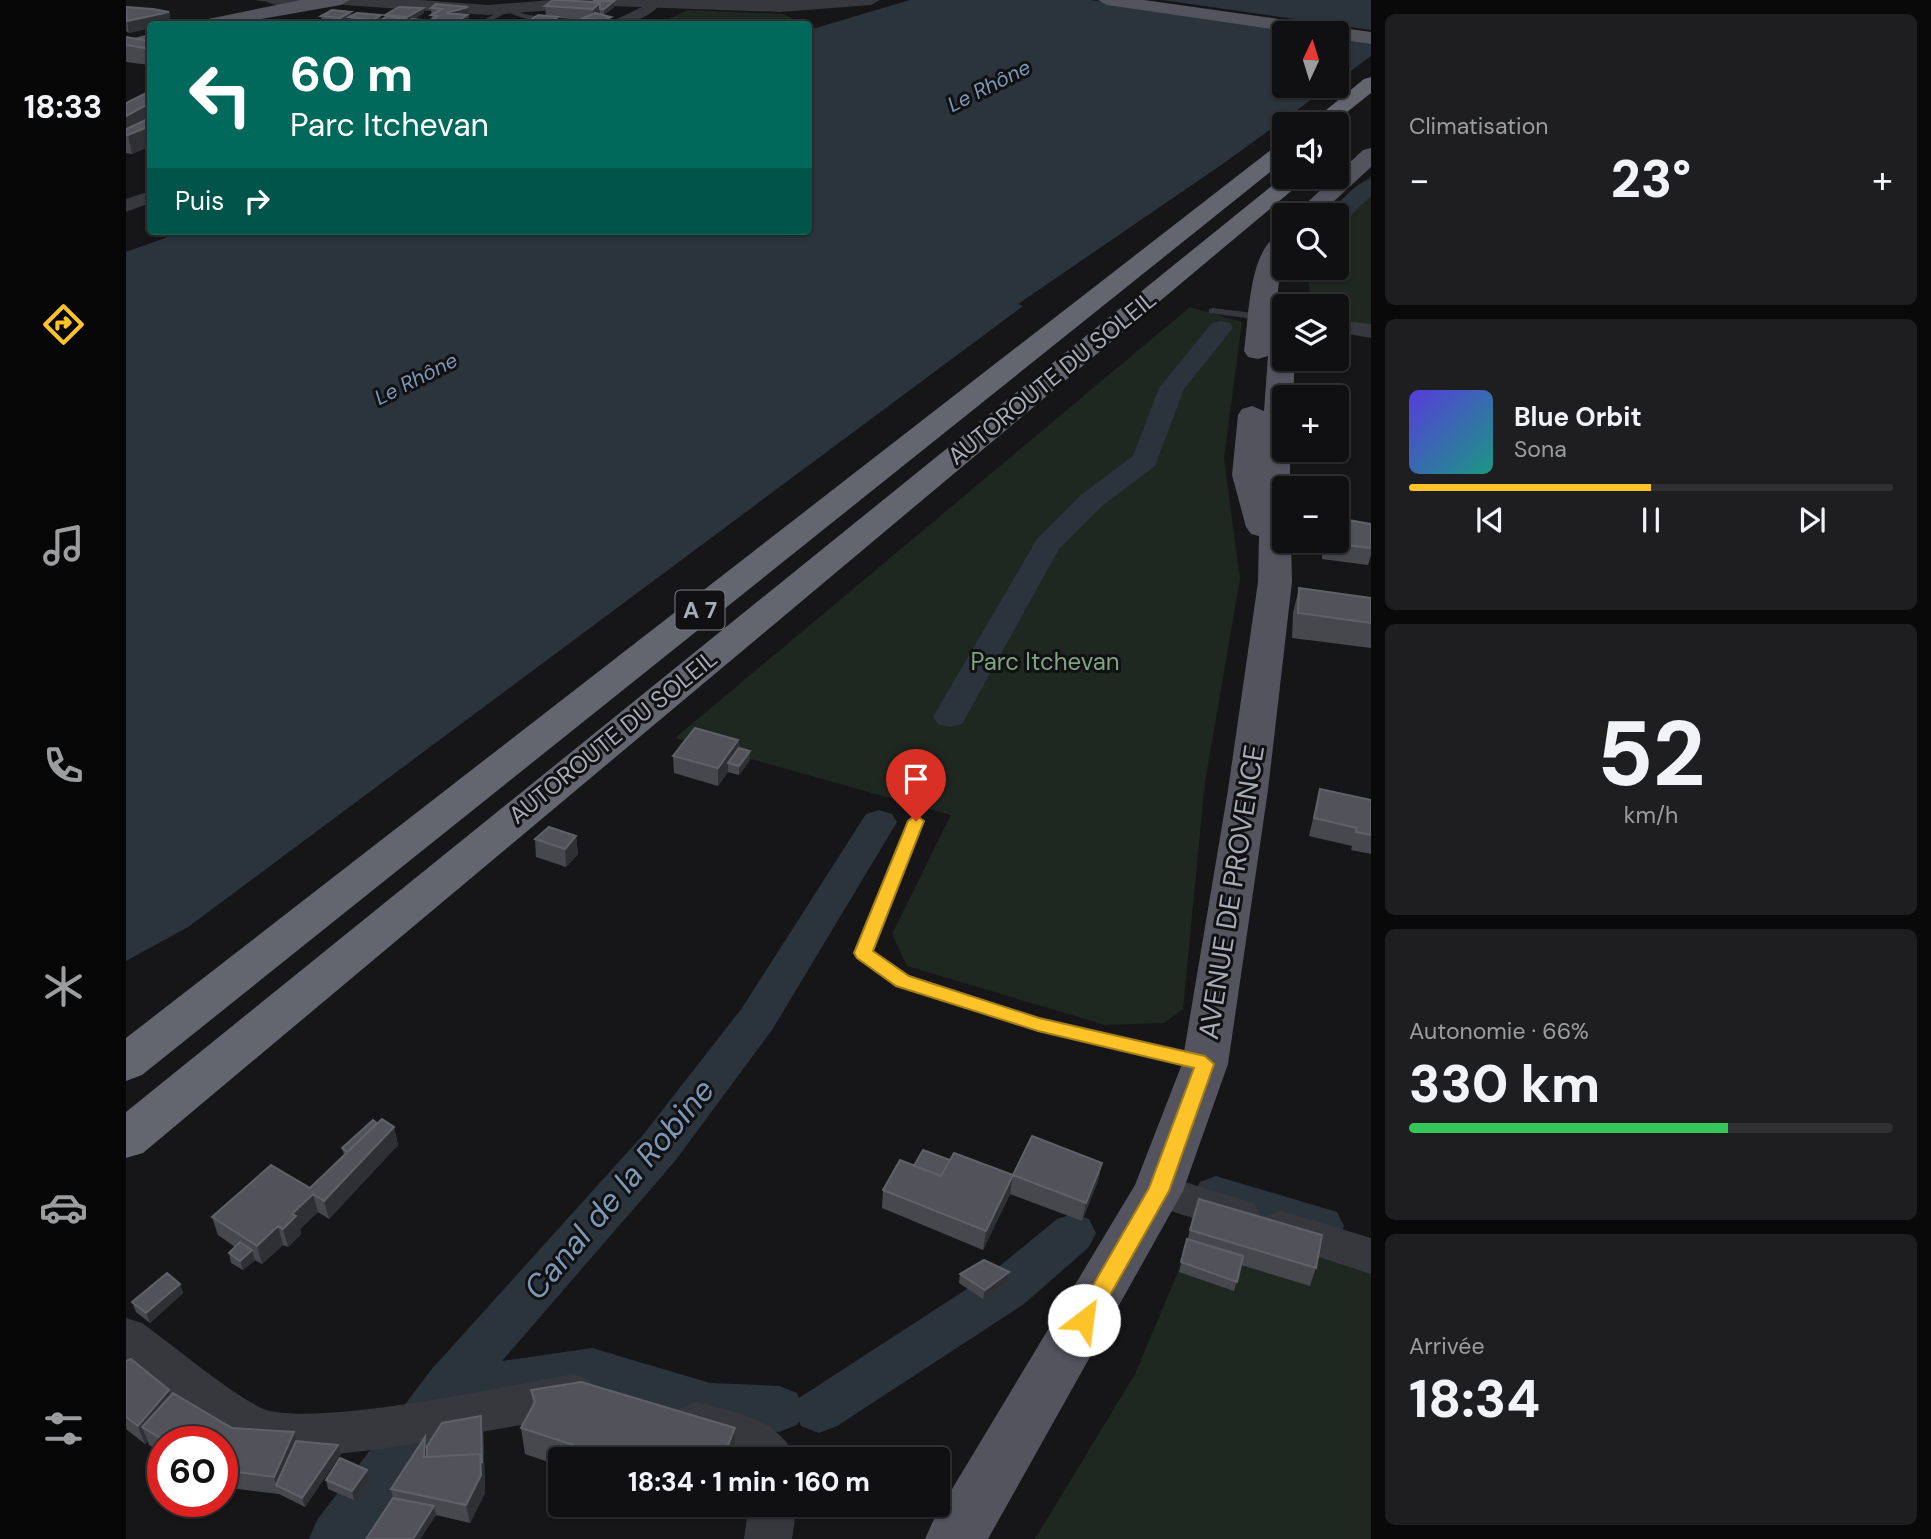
<!DOCTYPE html>
<html lang="fr">
<head>
<meta charset="utf-8">
<style>
  body { margin:0; font-family:"DM Sans",sans-serif; background:#1e1e20; color:#f1f3f6; height:100vh; display:flex; flex-direction:column; font-size:26px; white-space:nowrap }
  * { box-sizing:border-box; margin:0 }
  p { font-size:23px; color:#9c9d9f }
  .icon { flex:none; width:38px; height:38px; fill:none; stroke:currentColor; stroke-width:2; stroke-linecap:round; stroke-linejoin:round }
  .map { position:relative; flex:1; overflow:hidden }
  .details { display:flex; flex-direction:column; gap:14px; padding:14px; background:#09090a; width:560px }
  .details>* { flex:none }
  .guide { position:absolute; left:21px; top:21px; width:665px; height:214px; border-radius:7px; box-shadow:0 2px 5px #0004,0 0 0 2px #303032; background:#00695c; color:#fff; overflow:hidden }
  .needle { width:46px; rotate:4deg }
  .tools { position:absolute; left:1146px; top:21px; display:grid; gap:14px }
  .tools a { display:grid; place-items:center; width:77px; height:77px; border-radius:7px; background:#101012; box-shadow:0 2px 5px #0004,0 0 0 2px #303032; font-size:35px }
  .speed { position:absolute; left:21px; top:1426px; display:flex; gap:14px; font-size:35px; font-weight:700; text-align:center }
  .speed>* { display:grid; place-content:center; width:91px; height:91px; border-radius:50%; background:#101012; box-shadow:0 2px 5px #0004,0 0 0 2px #303032; line-height:1 }
  .speed .limit { border:10px solid #d22; background:#fff; color:#111 }
  .pin { position:absolute; display:grid; place-items:center; width:60px; height:60px; color:#fff; margin:-72px -30px; border-radius:50% 50% 50% 0; rotate:-45deg; box-shadow:0 0 7px #0007 }
  .pin .icon { rotate:45deg }
  .me { position:absolute; width:77px; margin:-38px; rotate:30deg; stroke-linejoin:round; filter:drop-shadow(0 0 5px #0008) }
  .turn { display:flex; align-items:center; gap:24px; height:147px; padding:0 28px; font-size:32px }
  .turn .icon { width:91px; height:91px; stroke-width:2.5 }
  .turn b { display:block; font-size:49px; line-height:60px }
  .then { display:flex; align-items:center; height:66px; padding:0 28px; background:#0003; gap:14px; font-size:26px }
  .big { font-size:52px; font-weight:800; line-height:1.1 }
  .details .card { flex:1; display:flex; flex-direction:column; justify-content:center; gap:10px; min-width:0; padding:0 24px; border-radius:10px; background:#1e1e20 }
  .details .dial { align-items:center; gap:0 }
  .dial b { font-size:91px; line-height:1 }
  .song { display:flex; align-items:center; gap:21px }
  .cover { width:84px; height:84px; border-radius:10px; background:linear-gradient(135deg,hsl(250 70% 55%),hsl(170 70% 35%)) }
  .played { height:7px; border-radius:4px; background:linear-gradient(90deg,#fdc329 50%,#303032 50%) }
  .keys { display:flex; justify-content:space-around; direction:ltr }
  .heat { display:flex; justify-content:space-between; align-items:center; font-size:38px; direction:ltr }
  .charge { height:10px; border-radius:5px; background:linear-gradient(90deg,#34c759 66%,#303032 0) }
  .trip { position:absolute; left:422px; top:1447px; width:402px; height:70px; border-radius:7px; background:#101012; box-shadow:0 2px 5px #0004,0 0 0 2px #303032; font-weight:800; line-height:70px; text-align:center }
  main { display:flex; flex:1; min-height:0 }
  .tab-bar { display:flex; flex-direction:column; width:126px; justify-content:space-around; align-items:center; background:#060607; color:#9c9d9f }
  .tab-bar .icon { width:49px; height:49px }
  .tab-bar .on { color:#fdc329 }
  .tab-bar b { font-size:32px; color:#f1f3f6 }
  .map>svg:first-child { display:block }
  .green { fill:#1e2720 }
  .water { fill:#2b343d }
  .pier { fill:#161618 }
  .lines { fill:none; stroke-linecap:round; stroke-linejoin:round }
  .canal { fill:#2b343d; fill-rule:evenodd }
  .service { fill:#37383e; fill-rule:evenodd }
  .minor { fill:#37383e; fill-rule:evenodd }
  .tertiary { fill:#37383e; fill-rule:evenodd }
  .primary { fill:#53545d; fill-rule:evenodd }
  .motorway { fill:#63656f; fill-rule:evenodd }
  .wall { fill:#47484e }
  .shaded-wall { fill:#2f3034 }
  .building { fill:#52535a; stroke:#5f6168; stroke-width:2 }
  .route { fill:#fdc329; stroke:#a47f1b; stroke-width:2 }
  .labels { text-anchor:middle; stroke-width:6; stroke-linejoin:round; paint-order:stroke }
  .far-water-label { font-size:21px; font-style:italic; fill:#7c98b6; stroke:#111113 }
  .shield { fill:#111113; stroke:#7a7e87; stroke-width:2 }
  .shield-label { font-size:23px; font-weight:bold; fill:#a7acb9 }
  .street-label { font-size:24px; fill:#a7acb9; stroke:#111113 }
  .park-label { font-size:24px; fill:#7da582; stroke:#111113 }
  .near-street-label { font-size:28px; fill:#a7acb9; stroke:#111113 }
  .near-water-label { font-size:32px; font-style:italic; fill:#7c98b6; stroke:#111113 }
</style>
</head>
<body>
<main>
<nav class="tab-bar">
<b>18:33</b>
<svg class="icon on" aria-label="directions" viewBox="0 0 24 24"><path d="M12 3l9 9-9 9-9-9zM9 14v-3h6M13 9l2 2-2 2"/></svg>
<svg class="icon" aria-label="music" viewBox="0 0 24 24"><path d="M9 18V5l10-2v13"/><circle cx="6" cy="18" r="3"/><circle cx="16" cy="16" r="3"/></svg>
<svg class="icon" aria-label="phone" viewBox="0 0 24 24"><path d="M5 4h4l2 5-3 2q2 4 5 5l2-3 5 2v4C11 20 4 13 5 4z"/></svg>
<svg class="icon" aria-label="climate" viewBox="0 0 24 24"><path d="M12 3v18M4 7l16 10M4 17L20 7"/></svg>
<svg class="icon" aria-label="car" viewBox="0 0 24 24"><path d="M5 17H2v-5l4-1 3-4h7l3 4 3 1v5h-3M9 17h6M6 11h13"/><circle cx="7" cy="17" r="2"/><circle cx="17" cy="17" r="2"/></svg>
<svg class="icon" aria-label="filters" viewBox="0 0 24 24"><path d="M4 7h16M4 17h16"/><circle cx="9" cy="7" r="2"/><circle cx="15" cy="17" r="2"/></svg>
</nav>
<div class="map">
<svg width="1245" height="1539" viewBox="0 0 1245 1539">
  <rect width="100%" height="100%" fill="#161618"/>
  <path class="green" d="M562,10L658,14L669,20L661,24H531Z
    M1245,175V325L1211,321V306H1185L1181,268H1211C1211,219 1207,210 1245,175Z
    M1064,307L1116,322L1098,458L1114,579L1079,782L1057,1009L1038,1023L979,1025L781,966L766,934L825,815L549,738Z
    M1068,1216L1245,1272V1539H909L1009,1374L1052,1272Z"/>
  <path class="water" d="M784,0H1245V56L1211,81V33H1158V86H1204L1098,163L892,304L897,306L62,927L0,961V252L59,231H682L683,30Z"/>
  <path class="pier" d="M964,0H1037L1245,30V41L1211,33H1192Z"/>
  <g class="lines">
    <path class="canal" d="M1245,179V196L1227,213L1219,227L1211,228V215H1204C1213,202 1229,183 1245,179Z
      M1095,321L1104,323L1107,328L1058,389L1029,466L975,507L933,549L836,724L824,727L812,724L807,717L911,539L955,495L1007,456L1033,388L1086,323Z
      M753,810L766,814L771,822L646,1030L549,1161L376,1361L466,1348L584,1383L653,1386L671,1393L673,1398L864,1274L931,1219L947,1214L963,1219L970,1233L963,1247L898,1304L711,1426L693,1433L675,1426L673,1421L671,1425L653,1432L584,1429L466,1392L333,1414L242,1539H183L191,1520L305,1370L517,1135L616,1008L740,814Z
      M1090,1176L1211,1212L1218,1226L1211,1240L1195,1245L1074,1208L1067,1195L1074,1182Z"/>
    <path class="service" d="M127,0H161L164,2L160,4Z
      M382,7L398,14L454,24C431,26 402,22 382,12L359,24H350Z
      M1087,308L1135,314L1140,317L1135,320L1083,313V309Z
      M790,816L798,821L747,951L783,976L913,1017L1076,1056L1083,1058L1086,1063L1083,1068L1076,1070L912,1031L771,986L731,957L728,953L782,821Z"/>
    <path class="minor" d="M138,0H223C211,11 149,10 138,0Z
      M524,0H538C525,18 502,26 481,24L520,5Z
      M123,16L151,21L153,24L118,23V17Z
      M24,191V203L0,212V199Z
      M1211,320L1245,324V338L1211,332Z
      M1032,1174L1128,1203L1134,1215L1128,1227L1113,1232L1018,1203L1012,1191L1018,1179Z
      M1156,1211L1245,1238V1274L1141,1240L1135,1228L1141,1216Z
      M0,1318L16,1323C51,1348 96,1387 133,1407C178,1431 388,1384 448,1374L464,1380L471,1395L464,1410L448,1416L255,1449L174,1458L108,1442L0,1362Z
      M570,1402C611,1413 652,1417 671,1460H617L554,1438L547,1423L554,1408Z
      M623,1505H671L666,1539H618Z"/>
    <path class="tertiary" d="M209,0H295L362,5L425,0H754L745,5L654,12L484,6L362,15L218,5Z"/>
    <path class="primary" d="M175,0H224L215,5L107,24H73L82,19Z
      M972,0H1018L1245,32V44L1211,39V33H1174L981,5Z
      M24,34V46L0,52V40Z
      M1245,148V167L1193,215H1168L1237,150Z
      M1158,233V256L1155,260L1150,310L1158,308V359H1169L1167,397H1158V450H1164V488H1158V541H1165L1166,582L1142,790L1102,1064L1057,1191L862,1539H799L808,1519L1009,1185L1056,1064L1102,790L1132,582L1133,536L1125,534L1120,527L1106,475L1112,415L1116,409L1126,406L1138,411L1142,356L1132,359L1122,357L1118,351C1123,320 1122,242 1158,233Z"/>
    <path class="motorway" d="M1245,77V93L1206,124H1183L1238,79Z
      M1158,144V161L16,1075L0,1081V1038L1150,146Z
      M1158,176L1182,177L17,1153L0,1158V1112Z"/>
  </g>
  <path class="wall" d="M419,6L488,7L478,15L474,14L485,17V22L481,24H457V20L432,18V23L430,24H384L403,21L420,16Z
    M0,7L43,12L45,24H24V28L3,33L0,31Z
    M342,7L343,18L341,19L342,24H252V23L249,24H240L224,23V19L215,24L196,22L195,16H225L255,20L260,17L259,15L297,8L298,13L288,19L306,21L305,8Z
    M0,37L24,41V65L0,62Z
    M24,91V146L6,154L0,153V103Z
    M1245,524V555L1242,565L1196,559L1197,541H1211Z
    M1173,588L1245,598V648L1166,638L1167,613Z
    M612,740L613,748L624,760L613,775L602,772L592,786L548,773L547,756Z
    M1194,789L1245,800V854L1225,850L1226,846L1183,836Z
    M450,836L452,854L440,867L410,857L409,839Z
    M251,1123L268,1127L272,1145L203,1219L192,1212L174,1229L175,1234L162,1247L157,1245L136,1264L129,1260L117,1270L105,1263L103,1253L109,1247L92,1235L86,1217L184,1188L218,1155L216,1148Z
    M824,1160L887,1175L976,1163L972,1181L956,1221L884,1194L857,1250L756,1208L757,1190L788,1166Z
    M1064,1230L1190,1268L1184,1286L1115,1265L1108,1291L1053,1272Z
    M883,1272L882,1282L857,1299L833,1283L834,1274Z
    M54,1284L57,1293L24,1323L10,1312L6,1302Z
    M0,1361L43,1390L45,1395L106,1428L170,1441L215,1454L179,1507L153,1494L96,1487V1442H37V1453L23,1445L22,1441L19,1444L0,1429Z
    M405,1390L609,1454L607,1460H434V1466L399,1454L395,1428L407,1405Z
    M357,1425L359,1493L344,1523L310,1515L294,1539H240L267,1498L265,1489L301,1446Z
    M241,1470L244,1479L228,1500L202,1489L200,1480Z
    M557,1505H588L585,1514Z"/>
  <path class="shaded-wall" d="M488,1V7L478,15V9Z
    M474,3V14L467,21V9Z
    M342,7L343,18L341,19L342,24H331L330,22L320,13Z
    M297,8L298,13L282,23L281,17Z
    M43,12L45,24H24V28L3,33L1,21Z
    M225,12L226,17H223L224,19L215,24L214,18Z
    M255,15V21L252,22V23L248,24L247,20Z
    M432,17V23L430,24H418Z
    M485,17V22L481,24H477V21Z
    M279,19L280,24H270Z
    M24,103V123L0,135V116Z
    M24,126V146L6,154L2,135Z
    M612,740L613,757L602,763V772L592,786V768Z
    M624,751V760L613,775V766Z
    M450,836L452,854L440,867L439,849Z
    M268,1127L272,1145L203,1219L198,1201Z
    M976,1163L972,1181L956,1221L960,1203Z
    M887,1175L884,1194L857,1250L860,1231Z
    M187,1194L192,1212L174,1229L175,1234L162,1247L157,1229L166,1214Z
    M152,1226L157,1245L136,1264L131,1246Z
    M126,1250L129,1260L117,1270L114,1261Z
    M883,1272L882,1282L857,1299L859,1290Z
    M54,1284L57,1293L24,1323L20,1313Z
    M43,1390L50,1408L16,1427L22,1441L19,1444L12,1426Z
    M355,1416L357,1425L359,1493L344,1523L340,1505L354,1454Z
    M609,1428V1454L607,1460H596Z
    M168,1432L173,1450L150,1485L148,1477Z
    M299,1437L303,1455V1466L298,1457Z
    M212,1445L215,1454L179,1507L176,1498Z
    M241,1470L244,1479L228,1500L226,1491Z
    M584,1505H588L585,1514Z
    M308,1506L310,1515L294,1539H287Z"/>
  <path class="building" d="M427,0H440L474,3L467,9L419,6Z
    M468,1H488L478,9H474V3L466,2Z
    M310,4L342,7L320,13L341,15L330,22L306,19L311,16L305,15L316,9L305,8Z
    M0,7L27,9L43,12L1,21Z
    M273,7L297,8L281,17L259,15Z
    M206,10L225,12L214,18L195,16Z
    M231,13L255,15L247,20L223,17Z
    M469,13L485,17L477,21L457,18Z
    M412,15L432,17L422,24H384L393,20L403,21Z
    M261,16L279,19L270,24L252,22Z
    M286,19L307,21L301,24H276Z
    M139,21L164,24H131Z
    M0,37L24,41V49L0,45Z
    M24,91V103L0,116V103Z
    M24,118V126L2,135H0V129Z
    M1211,518L1245,524V548L1200,543V541H1211Z
    M1173,588L1245,598V623L1172,613Z
    M569,728L612,740L592,768L547,756Z
    M613,748L624,751L613,766L602,763Z
    M1194,789L1245,800V835L1230,832L1231,828L1188,818Z
    M423,827L450,836L439,849L409,839Z
    M256,1119L268,1127L198,1201L187,1194L166,1214L170,1216L157,1229L152,1226L131,1246L86,1217L145,1165L184,1188Z
    M247,1120L251,1123L221,1152L216,1148Z
    M906,1136L976,1163L960,1203L887,1175Z
    M797,1150L824,1160L815,1176L788,1166Z
    M828,1153L887,1175L860,1231L757,1190L774,1160L815,1176Z
    M1073,1199L1196,1235L1190,1268L1064,1230Z
    M1061,1239L1117,1256L1111,1282L1055,1262Z
    M114,1242L126,1250L114,1261L103,1253Z
    M858,1260L883,1272L859,1290L834,1274Z
    M41,1273L54,1284L20,1313L6,1302Z
    M5,1359L43,1390L12,1426L0,1417V1361Z
    M455,1382L609,1428L596,1460H494L395,1428L409,1402L405,1390Z
    M47,1393L106,1428L168,1432L148,1477L96,1470V1442H41L16,1427Z
    M355,1416L356,1463L354,1454L301,1457V1446L316,1423Z
    M299,1437L298,1457L354,1454L355,1475L340,1505L265,1489Z
    M170,1441L212,1445L176,1498L150,1485Z
    M613,1456L623,1460H611Z
    M214,1458L241,1470L226,1491L200,1480Z
    M267,1498L308,1506L287,1539H240Z"/>
  <path class="route" d="M790,815L798,821L747,951L783,976L913,1018L1079,1056L1088,1064L1043,1191L966,1327L958,1330L950,1327L947,1320L1023,1188L1068,1068L912,1031L770,986L731,958L728,953L782,821Z"/>
  <g class="labels">
    <g class="far-water-label">
      <text transform="translate(863 86) rotate(-27)" y="7">Le Rhône</text>
      <text transform="translate(290 379) rotate(-27)" y="7">Le Rhône</text>
    </g>
    <rect class="shield" x="549.5" y="590.5" width="49" height="39" rx="5"/>
    <g class="shield-label">
      <text x="574" y="618">A 7</text>
    </g>
    <g class="street-label">
      <text transform="translate(926 378) rotate(-39)" y="8">AUTOROUTE DU SOLEIL</text>
      <text transform="translate(487 737) rotate(-39)" y="8">AUTOROUTE DU SOLEIL</text>
    </g>
    <g class="park-label">
      <text x="919" y="670">Parc Itchevan</text>
    </g>
    <g class="near-street-label">
      <text transform="translate(1105 892) rotate(-81)" y="10">AVENUE DE PROVENCE</text>
    </g>
    <g class="near-water-label">
      <text transform="translate(493 1189) rotate(-50)" y="11">Canal de la Robine</text>
    </g>
  </g>
</svg>
<div class="tools">
<a><svg class="needle" viewBox="-14 -14 28 28"><path d="M0-13l5 13h-10z" fill="#e53935"/><path d="M0 13l5-13h-10z" fill="#9c9d9f"/></svg></a>
<a><svg class="icon" aria-label="sound" viewBox="0 0 24 24"><path d="M4 9h4l5-4v14l-5-4H4zM17 9q2 3 0 6"/></svg></a>
<a><svg class="icon" aria-label="search" viewBox="0 0 24 24"><circle cx="10" cy="10" r="6"/><path d="M15 15l6 6"/></svg></a>
<a><svg class="icon" aria-label="layers" viewBox="0 0 24 24"><path d="M12 4l9 5-9 5-9-5zM3 14l9 5 9-5"/></svg></a>
<a>+</a>
<a>−</a>
</div>
<div class="speed"><div class="limit">60</div></div>
<div class="pin" style="left:790px;top:821px;background:#d93025"><svg class="icon" aria-label="arrive" viewBox="0 0 24 24"><path d="M6 21V4h12l-3 4 3 4H6"/></svg></div>
<svg class="me" style="left:958px;top:1320px" viewBox="-20 -20 40 40"><circle r="19" fill="#fff"/><path d="M0-13L10 11 0 6-10 11z" fill="#fdc329"/></svg>
<div class="trip">18:34 · 1 min · 160 m</div>
<div class="guide">
<div class="turn"><svg class="icon" aria-label="left" viewBox="0 0 24 24"><path d="M17 20v-9H6M10 6l-5 5 5 5"/></svg><div><b>60 m</b>Parc Itchevan</div></div>
<div class="then">Puis<svg class="icon" aria-label="right" viewBox="0 0 24 24"><path d="M7 20v-9h11M14 6l5 5-5 5"/></svg></div>
</div>
</div>
<section class="details">
<div class="card"><p>Climatisation</p>
<div class="heat"><a>−</a><b class="big">23°</b><a>+</a></div>
</div>
<div class="card">
<div class="song"><i class="cover"></i><div><b>Blue Orbit</b><p>Sona</p></div></div>
<div class="played"></div>
<div class="keys"><svg class="icon" aria-label="previous" viewBox="0 0 24 24"><path d="M18 5L8 12l10 7zM5 5v14"/></svg><svg class="icon" aria-label="pause" viewBox="0 0 24 24"><path d="M8 5v14M16 5v14"/></svg><svg class="icon" aria-label="next" viewBox="0 0 24 24"><path d="M6 5l10 7-10 7zM19 5v14"/></svg></div>
</div>
<div class="card dial"><b>52</b><p>km/h</p></div>
<div class="card"><p>Autonomie · 66%</p><b class="big">330 km</b><div class="charge"></div></div>
<div class="card"><p>Arrivée</p><b class="big">18:34</b></div>
</section>
</main>
</body>
</html>
